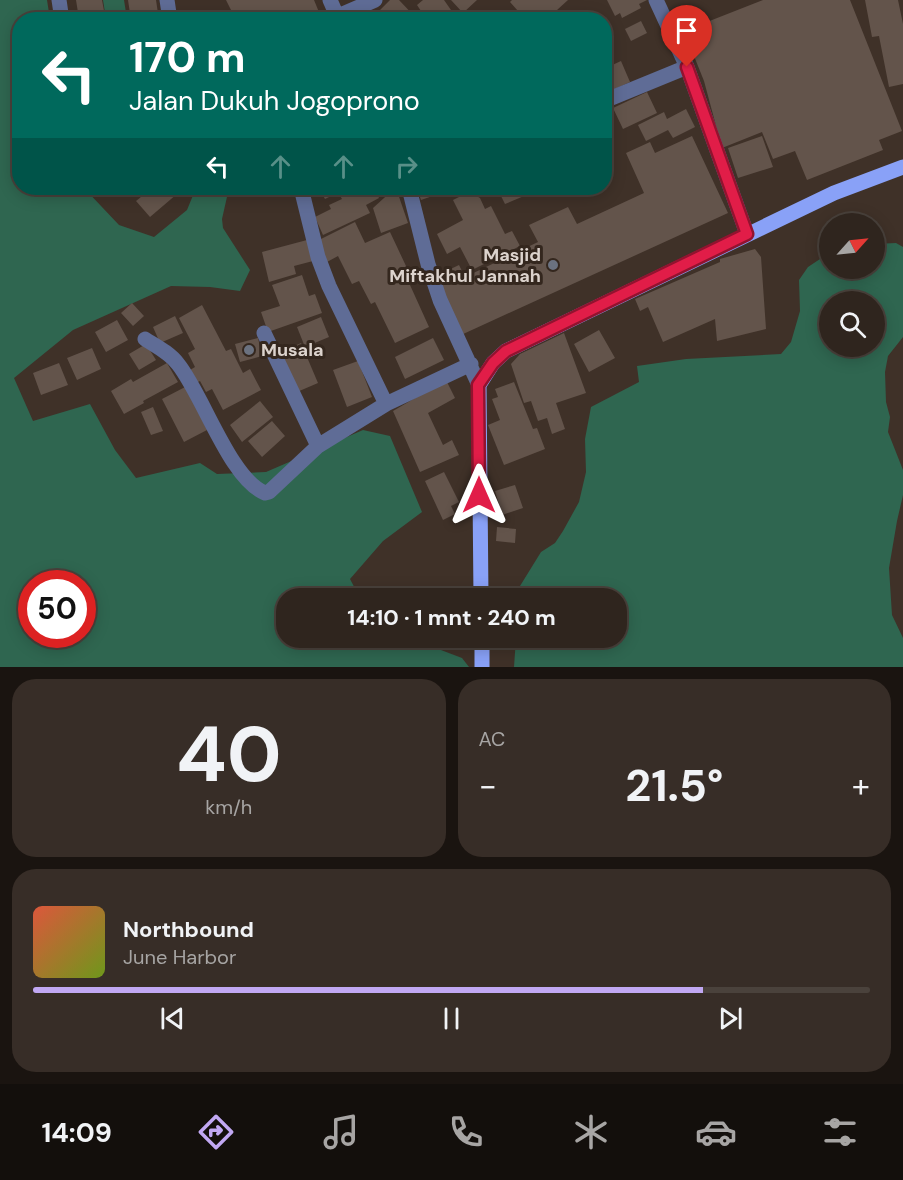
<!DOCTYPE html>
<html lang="id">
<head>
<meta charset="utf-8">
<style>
  body { margin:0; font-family:"DM Sans",sans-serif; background:#372d27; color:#f1f3f6; height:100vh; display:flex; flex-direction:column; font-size:22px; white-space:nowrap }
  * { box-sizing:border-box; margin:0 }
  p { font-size:20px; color:#a7a5a4 }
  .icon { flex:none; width:33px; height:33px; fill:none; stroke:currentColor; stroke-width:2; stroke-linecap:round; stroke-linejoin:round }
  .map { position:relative; height:667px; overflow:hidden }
  .panel { display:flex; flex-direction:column; gap:12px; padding:12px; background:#1a1410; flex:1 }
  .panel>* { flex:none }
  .top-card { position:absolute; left:12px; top:12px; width:600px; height:183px; border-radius:24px; box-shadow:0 3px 15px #0003,0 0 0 2px #4a423c; background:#00695c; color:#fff; overflow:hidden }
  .needle { width:39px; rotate:63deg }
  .controls { position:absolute; left:819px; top:213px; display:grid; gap:12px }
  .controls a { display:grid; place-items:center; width:66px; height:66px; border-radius:50%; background:#2f251e; box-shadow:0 3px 15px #0003,0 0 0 2px #4a423c; font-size:30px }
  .speed { position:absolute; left:18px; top:570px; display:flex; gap:12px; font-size:30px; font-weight:700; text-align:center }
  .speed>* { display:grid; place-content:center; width:78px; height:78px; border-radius:50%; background:#2f251e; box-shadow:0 3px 15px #0003,0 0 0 2px #4a423c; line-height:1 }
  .speed .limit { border:9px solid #d22; background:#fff; color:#111 }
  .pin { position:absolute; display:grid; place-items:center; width:51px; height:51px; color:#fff; margin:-62px -26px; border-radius:50% 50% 50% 0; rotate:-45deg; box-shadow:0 0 6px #0007 }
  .pin .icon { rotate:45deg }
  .me { position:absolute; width:66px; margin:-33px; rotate:0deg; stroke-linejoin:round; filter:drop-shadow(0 0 4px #0008) }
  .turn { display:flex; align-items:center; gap:21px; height:126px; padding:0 18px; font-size:27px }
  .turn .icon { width:78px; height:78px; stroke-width:2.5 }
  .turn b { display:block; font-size:42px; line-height:51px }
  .lanes { display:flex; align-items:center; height:57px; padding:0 18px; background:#0003; justify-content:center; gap:30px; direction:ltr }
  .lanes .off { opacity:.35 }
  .big { font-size:45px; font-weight:700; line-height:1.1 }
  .panel .card { flex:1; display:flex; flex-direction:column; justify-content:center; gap:9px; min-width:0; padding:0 21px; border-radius:24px; background:#372d27 }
  .panel .dial { align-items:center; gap:0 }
  .dial b { font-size:78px; line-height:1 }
  .song { display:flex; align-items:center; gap:18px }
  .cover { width:72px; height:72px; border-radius:9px; background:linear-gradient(135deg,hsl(10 70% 55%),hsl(80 70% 35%)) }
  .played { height:6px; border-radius:3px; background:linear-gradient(90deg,#c1a8f3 80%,#4a423c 80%) }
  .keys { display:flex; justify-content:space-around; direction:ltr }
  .heat { display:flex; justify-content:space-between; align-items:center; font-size:33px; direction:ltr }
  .panel .tiles { flex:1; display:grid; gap:12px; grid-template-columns:1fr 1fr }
  .card:last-child { grid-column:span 2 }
  .trip { position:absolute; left:276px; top:588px; width:351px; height:60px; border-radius:24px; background:#2f251e; box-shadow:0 3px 15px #0003,0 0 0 2px #4a423c; font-weight:700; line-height:60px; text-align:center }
  .dock { display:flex; height:96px; justify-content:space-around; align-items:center; background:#130f0c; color:#a7a5a4 }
  .dock .icon { width:42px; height:42px }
  .dock .selected { color:#c1a8f3 }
  .dock b { font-size:27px; color:#f1f3f6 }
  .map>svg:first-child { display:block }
  .green { fill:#2f6650; fill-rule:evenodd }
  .building { fill:#63544b }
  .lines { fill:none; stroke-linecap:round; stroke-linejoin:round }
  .minor { stroke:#5f6c96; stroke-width:15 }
  .major { stroke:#89a1f7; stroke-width:15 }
  .route-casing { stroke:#92132f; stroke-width:15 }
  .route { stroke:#e11d48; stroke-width:10 }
  .worship-dot { fill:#6b7280; stroke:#34271e; stroke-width:2 }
  .labels { text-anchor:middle; stroke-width:6; stroke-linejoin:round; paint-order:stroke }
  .poi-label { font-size:18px; font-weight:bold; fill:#dcd3cd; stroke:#34271e; text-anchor:end }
</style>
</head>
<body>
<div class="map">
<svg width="903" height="667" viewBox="0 0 903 667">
  <rect width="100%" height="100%" fill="#3f3128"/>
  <path class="green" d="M0,0H47L50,19L20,20V188H47L50,192L57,188H84L119,225L154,237L187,210L196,188H229L222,219L223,228L250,270L240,291L210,287L171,286L73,330L14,378L33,421L90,404L115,450L136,478L200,463L217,474L266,472L363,430L390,436L422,512L383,541L350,579L360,598H286V638H428L433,647L462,658L469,667H0ZM32,584H82V634H32Z
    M103,0H124L127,19H106Z
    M896,243L903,247V337L888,356L885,372L886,402L890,417L888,432L903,470V495L897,521L889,568L892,615L903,638V667H514L516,638H616V598H519L520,586L541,552L555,543L563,531L579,502L586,472L585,439L591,407L639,382L637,366L686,359L781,354L791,342L800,311L799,280L808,267L829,253L830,268H874L875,244ZM830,302H874V346H830Z"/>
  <path class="building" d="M76,0H102L105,16L79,19Z
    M128,0H156L159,20H131Z
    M226,0H314L321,17L316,20H219L217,16L231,10Z
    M390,0H399L418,20H387L379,11Z
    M423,0H444L458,20H427L417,5Z
    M451,0H477L463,13Z
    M512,0H568L546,20H526L510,2Z
    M607,0H647L639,4L641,8L622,18L620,13L615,16Z
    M763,0H850L902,131L879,140L883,150L807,180L795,151L773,159L762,132L722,148L704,81L684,31Z
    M865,0H898L903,24V84L889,87L879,36L872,37Z
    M641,21L647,33L631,41L625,29Z
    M604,59L608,67L621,61L630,82L604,94Z
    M647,92L657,113L623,129L613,108Z
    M686,109L695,127L673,138L668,130L646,141L638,125L664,112L667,119Z
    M692,136L728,213L461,335L440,289L438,275L459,265L465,277L538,242L529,225L568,207L577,224L644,193L626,153L650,142L655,153Z
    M762,136L773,167L738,178L728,148Z
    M115,188H135L127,197Z
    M152,188H184L150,217L136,201Z
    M319,188H347L325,199Z
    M353,188H374L379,198L366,205L370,213L323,235L315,217L331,209L329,205L342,199L339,194Z
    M395,188H396L408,223L381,233L373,208Z
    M417,188H456L421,200Z
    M497,188H543L505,204Z
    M469,192L480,198L485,209L491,206L505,234L512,231L520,246L472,270L460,247L447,254L437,234L463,220L453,200Z
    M355,222L365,243L390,232L414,283L410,285L429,327L395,343L375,302L371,304L359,281L352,284L338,256L327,262L317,241Z
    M307,240L313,261L294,266L296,274L269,282L262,252Z
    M755,249L761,257L766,329L717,341L715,319L663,342L648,307L640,311L635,299L720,262V259Z
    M302,275L309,296L315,294L322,313L268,332L261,312L280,306L272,285Z
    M132,303L144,316L133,326L121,313Z
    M202,305L226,351L231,349L243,373L250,369L261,390L223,410L212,389L206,392L200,381L196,383L190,370L195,367L188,353L195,349L179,318Z
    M175,316L183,333L160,343L153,327Z
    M321,317L329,337L305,347L297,327Z
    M117,320L128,340L106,352L95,332Z
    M599,330L615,358L589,372L574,344Z
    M564,333L586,393L556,403L565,429L552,434L547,418L538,421L531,401L524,403L511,364L520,354Z
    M258,338L262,356L240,362L235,344Z
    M433,338L444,360L405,379L395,357Z
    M301,343L318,383L297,392L279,353Z
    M146,344L156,360L139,370L129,354Z
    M92,348L101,369L77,380L67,358Z
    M358,361L372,397L347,407L333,370Z
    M59,363L68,385L41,395L33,373Z
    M167,363L178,382L143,401L144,403L124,414L111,391L131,379L133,382Z
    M446,380L455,398L428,413L443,445L452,440L459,455L420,472L393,411Z
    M514,382L533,429L537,428L545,449L504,465L488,425L500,420L492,399L498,397L495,389Z
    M187,386L207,430L184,442L162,399Z
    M260,401L273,417L242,442L230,425Z
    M153,407L163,431L151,435L141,412Z
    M272,421L285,436L262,457L248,441Z
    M444,472L459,502L451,506L455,514L443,520L425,481Z
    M515,485L523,508L502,515L495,491Z
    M497,527L516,529L515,543L496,541Z
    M455,592L457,598H429Z"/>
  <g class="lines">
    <path class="minor" d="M59,0L62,20
      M167,0L170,20
      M330,0L337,16
      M656,0L687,67L747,234
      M329,20L375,0
      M604,101L687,67
      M301,188L318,257L329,286L386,404
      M409,188L428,264L440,300L479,385
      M264,333L318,446
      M145,339C156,346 170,353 178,364C203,395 230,479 265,493L269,492L318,446L386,404L471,364"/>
    <path class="major" d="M481,598L479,385L493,363L506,351L834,193L903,167
      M482,638V667"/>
  </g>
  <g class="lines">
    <defs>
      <path id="route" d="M479,495L478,385L493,363L506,351L747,234L687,67"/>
    </defs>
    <use href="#route" class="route-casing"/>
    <use href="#route" class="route"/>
  </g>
  <g class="worship-dot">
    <circle cx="553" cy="265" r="6"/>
    <circle cx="249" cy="350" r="6"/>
  </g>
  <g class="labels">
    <g class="poi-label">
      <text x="541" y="261">Masjid<tspan x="541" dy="21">Miftakhul Jannah</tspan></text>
      <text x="261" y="356" text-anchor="start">Musala</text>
    </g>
  </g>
</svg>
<div class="controls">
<a><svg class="needle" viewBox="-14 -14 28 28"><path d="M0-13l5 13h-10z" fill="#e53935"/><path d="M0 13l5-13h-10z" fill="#a7a5a4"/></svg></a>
<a><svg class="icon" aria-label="search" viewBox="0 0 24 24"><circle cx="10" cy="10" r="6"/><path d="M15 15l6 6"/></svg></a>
</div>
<div class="speed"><div class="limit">50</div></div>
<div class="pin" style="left:687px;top:67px;background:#d93025"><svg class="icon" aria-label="arrive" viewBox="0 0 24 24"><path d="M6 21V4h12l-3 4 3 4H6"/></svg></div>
<svg class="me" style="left:479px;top:495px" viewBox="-20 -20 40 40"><path d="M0-17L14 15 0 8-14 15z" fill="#e11d48" stroke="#fff" stroke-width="4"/></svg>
<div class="trip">14:10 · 1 mnt · 240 m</div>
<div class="top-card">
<div class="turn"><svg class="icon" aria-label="left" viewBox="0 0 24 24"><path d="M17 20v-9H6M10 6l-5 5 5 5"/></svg><div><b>170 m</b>Jalan Dukuh Jogoprono</div></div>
<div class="lanes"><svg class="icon" aria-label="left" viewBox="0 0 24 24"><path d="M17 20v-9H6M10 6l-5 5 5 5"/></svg><svg class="icon off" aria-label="ahead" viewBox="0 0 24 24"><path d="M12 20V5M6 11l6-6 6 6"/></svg><svg class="icon off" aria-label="ahead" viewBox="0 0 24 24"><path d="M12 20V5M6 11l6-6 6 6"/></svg><svg class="icon off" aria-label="right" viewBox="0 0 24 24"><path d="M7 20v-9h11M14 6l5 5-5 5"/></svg></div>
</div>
</div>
<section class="panel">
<div class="tiles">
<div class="card dial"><b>40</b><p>km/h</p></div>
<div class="card"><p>AC</p>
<div class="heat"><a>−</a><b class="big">21.5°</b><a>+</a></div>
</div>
<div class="card">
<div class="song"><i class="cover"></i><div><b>Northbound</b><p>June Harbor</p></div></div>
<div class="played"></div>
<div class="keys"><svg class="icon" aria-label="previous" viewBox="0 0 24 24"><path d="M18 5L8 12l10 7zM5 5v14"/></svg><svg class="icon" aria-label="pause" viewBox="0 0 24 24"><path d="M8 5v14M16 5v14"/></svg><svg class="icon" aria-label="next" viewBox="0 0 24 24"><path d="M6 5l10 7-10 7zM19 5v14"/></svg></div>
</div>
</div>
</section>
<nav class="dock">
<b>14:09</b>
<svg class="icon selected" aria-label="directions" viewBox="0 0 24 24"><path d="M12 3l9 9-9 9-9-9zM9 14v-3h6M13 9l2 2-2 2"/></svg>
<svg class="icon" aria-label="music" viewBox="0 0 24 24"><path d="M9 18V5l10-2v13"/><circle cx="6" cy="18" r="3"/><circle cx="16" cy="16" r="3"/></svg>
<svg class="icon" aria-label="phone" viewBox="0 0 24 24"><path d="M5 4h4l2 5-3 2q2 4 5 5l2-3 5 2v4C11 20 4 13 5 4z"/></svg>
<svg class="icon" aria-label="climate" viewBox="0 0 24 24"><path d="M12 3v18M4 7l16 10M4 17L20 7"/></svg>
<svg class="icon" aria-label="car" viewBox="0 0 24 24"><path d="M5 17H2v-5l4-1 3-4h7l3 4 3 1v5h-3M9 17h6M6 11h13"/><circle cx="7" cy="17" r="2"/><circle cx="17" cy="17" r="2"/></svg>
<svg class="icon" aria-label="filters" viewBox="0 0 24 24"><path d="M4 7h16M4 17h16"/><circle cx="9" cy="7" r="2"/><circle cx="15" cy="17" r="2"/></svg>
</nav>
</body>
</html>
